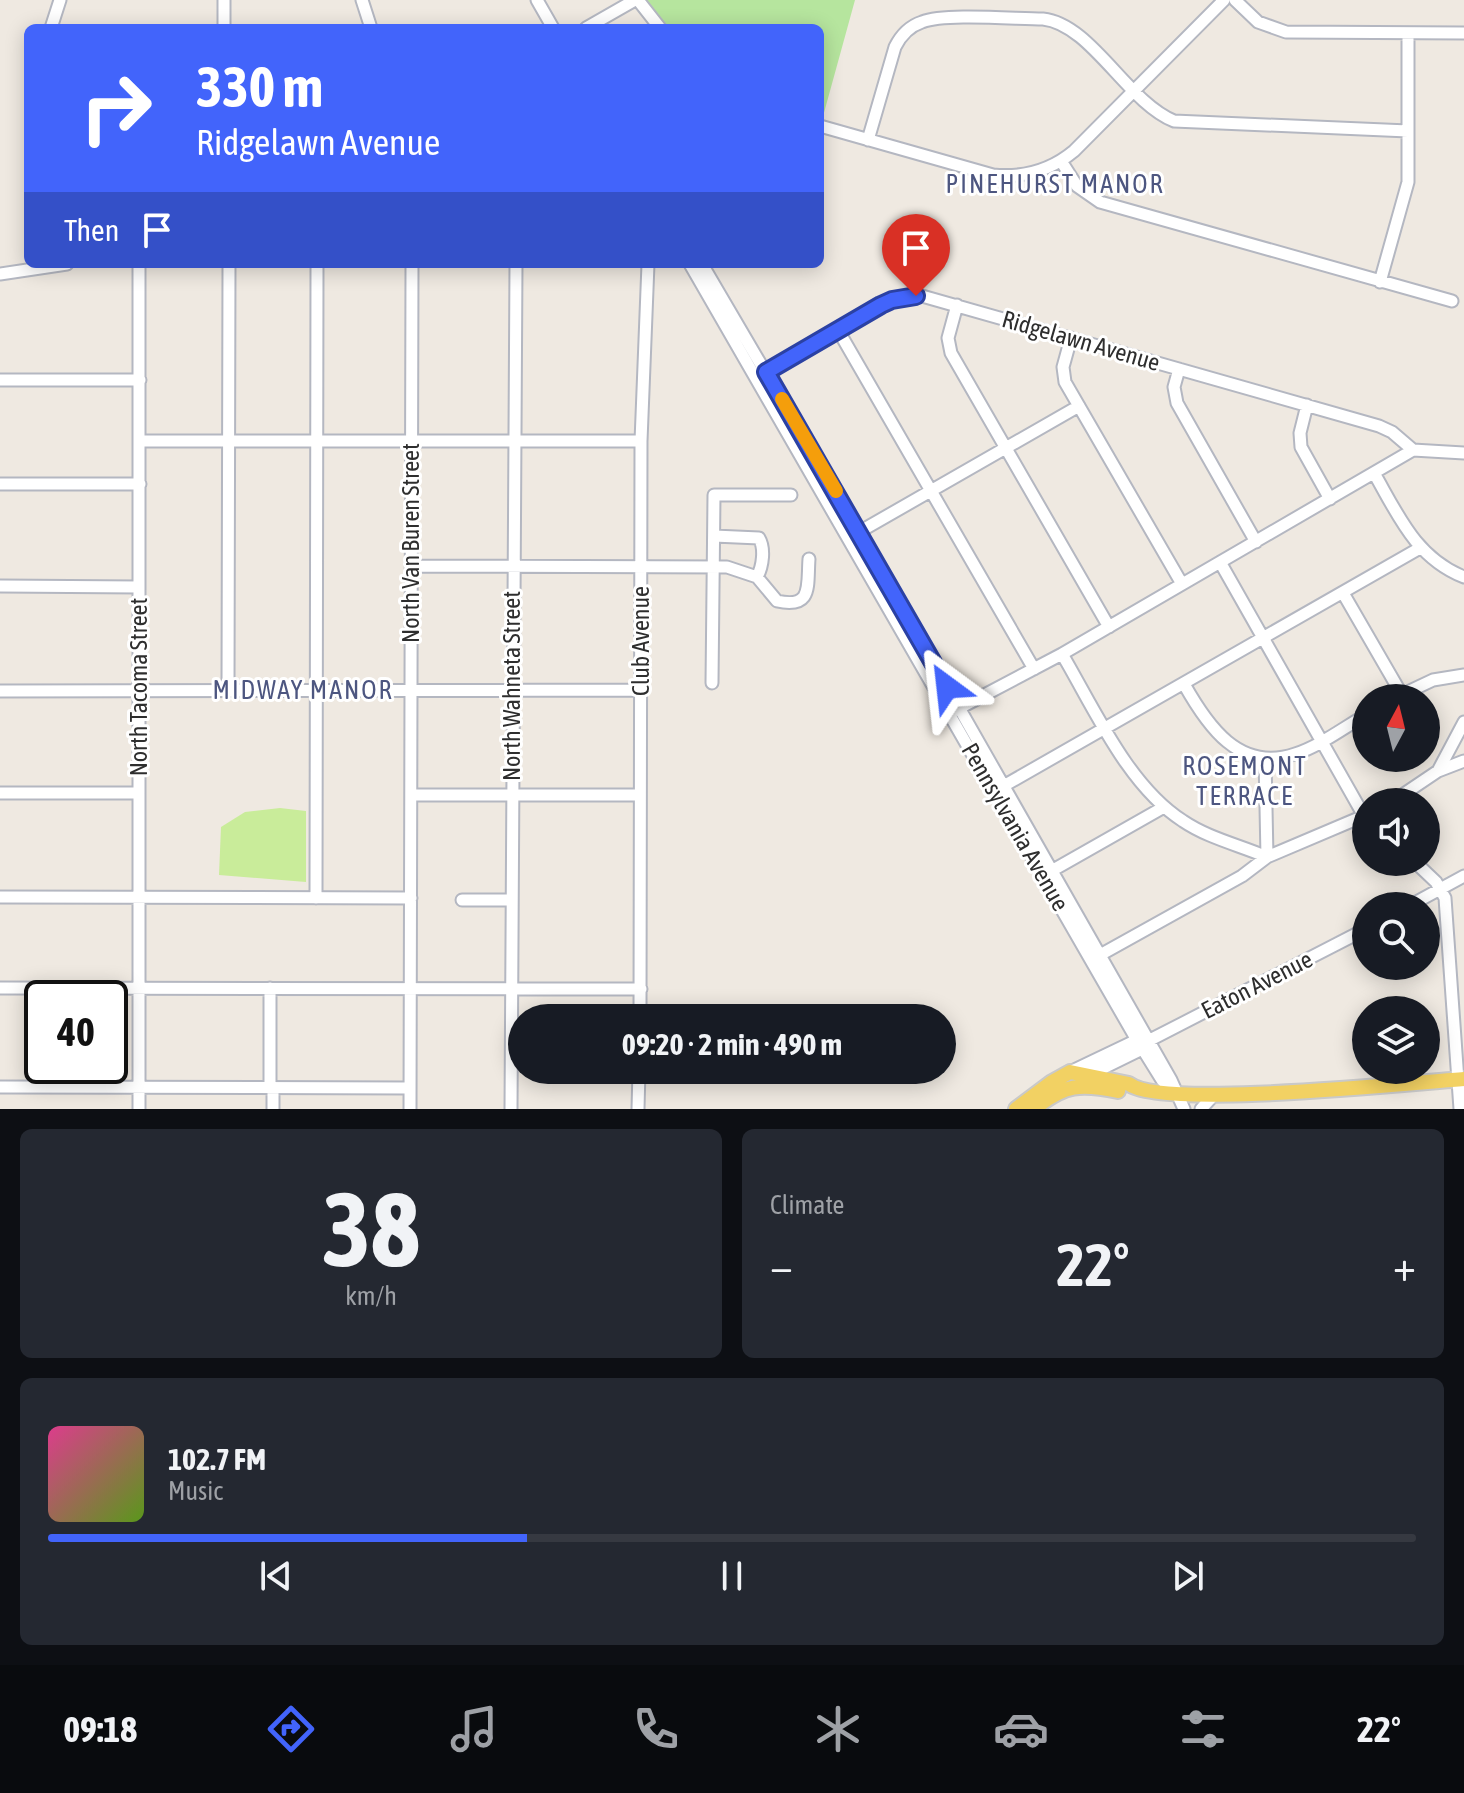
<!DOCTYPE html>
<html lang="en">
<head>
<meta charset="utf-8">
<style>
  body { margin:0; font-family:"Asap Condensed",sans-serif; background:#242831; color:#f1f3f6; height:100vh; display:flex; flex-direction:column; font-size:30px; white-space:nowrap }
  * { box-sizing:border-box; margin:0 }
  p { font-size:26px; color:#9ea1a6 }
  .icon { flex:none; width:44px; height:44px; fill:none; stroke:currentColor; stroke-width:2; stroke-linecap:round; stroke-linejoin:round }
  .map { position:relative; height:1109px; overflow:hidden }
  .panel { display:flex; flex-direction:column; gap:20px; padding:20px; background:#0d0f14; flex:1 }
  .panel>* { flex:none }
  .guide { position:absolute; left:24px; top:24px; width:800px; height:244px; border-radius:12px; box-shadow:0 4px 20px #0003; background:#4264fb; color:#fff; overflow:hidden }
  .needle { width:52px; rotate:7deg }
  .fabs { position:absolute; left:1352px; top:684px; display:grid; gap:16px }
  .fabs a { display:grid; place-items:center; width:88px; height:88px; border-radius:50%; background:#171b24; box-shadow:0 4px 20px #0003; font-size:40px }
  .speed { position:absolute; left:24px; top:980px; display:flex; gap:16px; font-size:40px; font-weight:700; text-align:center }
  .speed>* { display:grid; place-content:center; width:104px; height:104px; border-radius:50%; background:#171b24; box-shadow:0 4px 20px #0003; line-height:1 }
  .speed .limit { border:4px solid #111; border-radius:12px; background:#fff; color:#111 }
  .pin { position:absolute; display:grid; place-items:center; width:68px; height:68px; color:#fff; margin:-82px -34px; border-radius:50% 50% 50% 0; rotate:-45deg; box-shadow:0 0 8px #0007 }
  .pin .icon { rotate:45deg }
  .me { position:absolute; width:88px; margin:-44px; rotate:330deg; stroke-linejoin:round; filter:drop-shadow(0 0 6px #0008) }
  .turn { display:flex; align-items:center; gap:28px; height:168px; padding:0 40px; font-size:36px }
  .turn .icon { width:104px; height:104px; stroke-width:2.5 }
  .turn b { display:block; font-size:56px; line-height:68px }
  .then { display:flex; align-items:center; height:76px; padding:0 40px; background:#0003; gap:16px; font-size:30px }
  .big { font-size:60px; font-weight:700; line-height:1.1 }
  .panel .tile { flex:1; display:flex; flex-direction:column; justify-content:center; gap:12px; min-width:0; padding:0 28px; border-radius:12px; background:#242831 }
  .panel .dial { align-items:center; gap:0 }
  .dial b { font-size:104px; line-height:1 }
  .song { display:flex; align-items:center; gap:24px }
  .cover { width:96px; height:96px; border-radius:12px; background:linear-gradient(135deg,hsl(330 70% 55%),hsl(90 70% 35%)) }
  .played { height:8px; border-radius:4px; background:linear-gradient(90deg,#4264fb 35%,#363941 35%) }
  .keys { display:flex; justify-content:space-around; direction:ltr }
  .heat { display:flex; justify-content:space-between; align-items:center; font-size:44px; direction:ltr }
  .panel .tiles { flex:1; display:grid; gap:20px; grid-template-columns:1fr 1fr }
  .tile:last-child { grid-column:span 2 }
  .trip { position:absolute; left:508px; top:1004px; width:448px; height:80px; border-radius:40px; background:#171b24; box-shadow:0 4px 20px #0003; font-weight:700; line-height:80px; text-align:center }
  .dock { display:flex; height:128px; justify-content:space-around; align-items:center; background:#090b0e; color:#9ea1a6 }
  .dock .icon { width:56px; height:56px }
  .dock .on { color:#4264fb }
  .dock b { font-size:36px; color:#f1f3f6 }
  .map>svg:first-child { display:block }
  .green { fill:#b6e59e }
  .pitch { fill:#c9ec9a }
  .lines { fill:none; stroke-linecap:round; stroke-linejoin:round }
  .minor-casing { stroke:#b4b7c1; stroke-width:15 }
  .major-casing { stroke:#c9c9c9; stroke-width:18 }
  .minor { stroke:#fff; stroke-width:11 }
  .major { stroke:#f2d163; stroke-width:14 }
  .route-casing { stroke:#2b41a3; stroke-width:20 }
  .route { stroke:#4264fb; stroke-width:14 }
  .slow { stroke:#f59e0b; stroke-width:14 }
  .labels { text-anchor:middle; stroke-width:6; stroke-linejoin:round; paint-order:stroke }
  .street-label { font-size:24px; fill:#2e2e2e; stroke:#fff }
  .neighbourhood-label { font-size:26px; letter-spacing:2px; fill:#4d5680; stroke:#fff }
</style>
</head>
<body>
<div class="map">
<svg width="1464" height="1109" viewBox="0 0 1464 1109">
  <rect width="100%" height="100%" fill="#efe9e1"/>
  <path class="green" d="M646,0H855L822,120L820,119V28H667Z"/>
  <path class="pitch" d="M280,808L306,811V882L219,875L221,827L245,812Z"/>
  <g class="lines">
    <defs>
      <path id="minor" d="M362,0L371,28
        M537,0L553,28
        M638,0L660,28
        M1235,0L1258,22L1286,32L1464,33
        M51,28L60,0
        M224,28V0
        M586,28L635,0
        M820,126L993,175C1024,178 1050,171 1074,151L1224,0
        M868,140L895,47C901,35 910,26 922,22C945,13 1015,19 1043,19C1091,24 1127,102 1174,121L1408,131
        M1061,161L1077,186L1100,202L1452,301
        M690,264L1134,1035L1162,1080L1171,1089
        M702,264L859,532L1171,1080L1184,1109
        M0,274L67,264
        M1380,282L1408,182V33
        M957,305L948,338L951,353L1109,627
        M838,330L1034,669
        M1071,338L1063,367L1065,382L1182,584
        M1179,369L1174,387L1177,403L1256,542
        M761,375L881,305L904,297L922,296L1379,426L1392,432L1413,450
        M0,380H140
        M1307,405L1300,433L1301,447L1330,499
        M140,441H641
        M1374,473C1398,515 1416,558 1464,577
        M0,484H140
        M859,532L1079,406
        M714,536L759,538C765,548 763,566 757,577
        M1220,562L1364,816
        M411,566L727,567L757,577L777,601C813,609 807,586 809,559
        M0,586L139,587
        M1343,593L1402,695
        M1062,654C1094,708 1128,786 1183,821C1208,838 1239,845 1267,857L1265,758
        M712,683L714,495H791
        M1184,684C1207,725 1239,773 1295,754C1320,746 1343,728 1366,715
        M228,690L229,264
        M0,691L640,690
        M1397,697L1433,680L1464,675
        M954,711L1062,654L1413,450L1464,453
        M1438,771L1464,722
        M1000,788L1420,548
        M0,793H139
        M411,795H640
        M1392,802L1438,771L1464,761
        M1415,862L1436,882L1445,898L1460,1109
        M1046,874L1164,807
        M0,897L411,898
        M316,898L317,264
        M462,900H511
        M1409,906L1464,876
        M1100,955L1242,876L1267,857L1366,815
        M0,988L641,989
        M270,988V1087
        M640,1018L641,441L648,264
        M1070,1072L1137,1040L1144,1041
        M1087,1076L1142,1049L1148,1041L1366,929
        M0,1087L410,1088
        M273,1087V1109
        M139,1109V264
        M410,1109L412,264
        M511,1109L516,264
        M638,1109L639,1070
        M1201,1109L1213,1096"/>
      <path id="major" d="M1016,1109L1052,1082L1070,1072L1129,1084C1161,1109 1409,1083 1464,1079
        M1034,1109C1064,1084 1081,1083 1118,1091"/>
    </defs>
    <use href="#minor" class="minor-casing"/>
    <use href="#major" class="major-casing"/>
    <use href="#minor" class="minor"/>
    <use href="#major" class="major"/>
  </g>
  <g class="lines">
    <defs>
      <path id="route" d="M916,296L892,300L881,305L766,372L947,687"/>
    </defs>
    <use href="#route" class="route-casing"/>
    <use href="#route" class="route"/>
    <path class="slow" d="M782,399L836,491"/>
  </g>
  <g class="labels">
    <g class="street-label">
      <text transform="translate(1081 341) rotate(16)" y="8">Ridgelawn Avenue</text>
      <text transform="translate(411 543) rotate(-90)" y="8">North Van Buren Street</text>
      <text transform="translate(641 641) rotate(-90)" y="8">Club Avenue</text>
      <text transform="translate(512 686) rotate(-90)" y="8">North Wahneta Street</text>
      <text transform="translate(139 687) rotate(-90)" y="8">North Tacoma Street</text>
      <text transform="translate(1015 827) rotate(60)" y="8">Pennsylvania Avenue</text>
      <text transform="translate(1257 985) rotate(-27)" y="8">Eaton Avenue</text>
    </g>
    <g class="neighbourhood-label">
      <text x="1055" y="193">PINEHURST MANOR</text>
      <text x="303" y="699">MIDWAY MANOR</text>
      <text x="1245" y="775">ROSEMONT<tspan x="1245" dy="30">TERRACE</tspan></text>
    </g>
  </g>
</svg>
<div class="fabs">
<a><svg class="needle" viewBox="-14 -14 28 28"><path d="M0-13l5 13h-10z" fill="#e53935"/><path d="M0 13l5-13h-10z" fill="#9ea1a6"/></svg></a>
<a><svg class="icon" aria-label="sound" viewBox="0 0 24 24"><path d="M4 9h4l5-4v14l-5-4H4zM17 9q2 3 0 6"/></svg></a>
<a><svg class="icon" aria-label="search" viewBox="0 0 24 24"><circle cx="10" cy="10" r="6"/><path d="M15 15l6 6"/></svg></a>
<a><svg class="icon" aria-label="layers" viewBox="0 0 24 24"><path d="M12 4l9 5-9 5-9-5zM3 14l9 5 9-5"/></svg></a>
</div>
<div class="speed"><div class="limit">40</div></div>
<div class="pin" style="left:916px;top:296px;background:#d93025"><svg class="icon" aria-label="arrive" viewBox="0 0 24 24"><path d="M6 21V4h12l-3 4 3 4H6"/></svg></div>
<svg class="me" style="left:947px;top:687px" viewBox="-20 -20 40 40"><path d="M0-17L14 15 0 8-14 15z" fill="#4264fb" stroke="#fff" stroke-width="4"/></svg>
<div class="trip">09:20 · 2 min · 490 m</div>
<div class="guide">
<div class="turn"><svg class="icon" aria-label="right" viewBox="0 0 24 24"><path d="M7 20v-9h11M14 6l5 5-5 5"/></svg><div><b>330 m</b>Ridgelawn Avenue</div></div>
<div class="then">Then<svg class="icon" aria-label="arrive" viewBox="0 0 24 24"><path d="M6 21V4h12l-3 4 3 4H6"/></svg></div>
</div>
</div>
<section class="panel">
<div class="tiles">
<div class="tile dial"><b>38</b><p>km/h</p></div>
<div class="tile"><p>Climate</p>
<div class="heat"><a>−</a><b class="big">22°</b><a>+</a></div>
</div>
<div class="tile">
<div class="song"><i class="cover"></i><div><b>102.7 FM</b><p>Music</p></div></div>
<div class="played"></div>
<div class="keys"><svg class="icon" aria-label="previous" viewBox="0 0 24 24"><path d="M18 5L8 12l10 7zM5 5v14"/></svg><svg class="icon" aria-label="pause" viewBox="0 0 24 24"><path d="M8 5v14M16 5v14"/></svg><svg class="icon" aria-label="next" viewBox="0 0 24 24"><path d="M6 5l10 7-10 7zM19 5v14"/></svg></div>
</div>
</div>
</section>
<nav class="dock">
<b>09:18</b>
<svg class="icon on" aria-label="directions" viewBox="0 0 24 24"><path d="M12 3l9 9-9 9-9-9zM9 14v-3h6M13 9l2 2-2 2"/></svg>
<svg class="icon" aria-label="music" viewBox="0 0 24 24"><path d="M9 18V5l10-2v13"/><circle cx="6" cy="18" r="3"/><circle cx="16" cy="16" r="3"/></svg>
<svg class="icon" aria-label="phone" viewBox="0 0 24 24"><path d="M5 4h4l2 5-3 2q2 4 5 5l2-3 5 2v4C11 20 4 13 5 4z"/></svg>
<svg class="icon" aria-label="climate" viewBox="0 0 24 24"><path d="M12 3v18M4 7l16 10M4 17L20 7"/></svg>
<svg class="icon" aria-label="car" viewBox="0 0 24 24"><path d="M5 17H2v-5l4-1 3-4h7l3 4 3 1v5h-3M9 17h6M6 11h13"/><circle cx="7" cy="17" r="2"/><circle cx="17" cy="17" r="2"/></svg>
<svg class="icon" aria-label="filters" viewBox="0 0 24 24"><path d="M4 7h16M4 17h16"/><circle cx="9" cy="7" r="2"/><circle cx="15" cy="17" r="2"/></svg>
<b>22°</b>
</nav>
</body>
</html>
